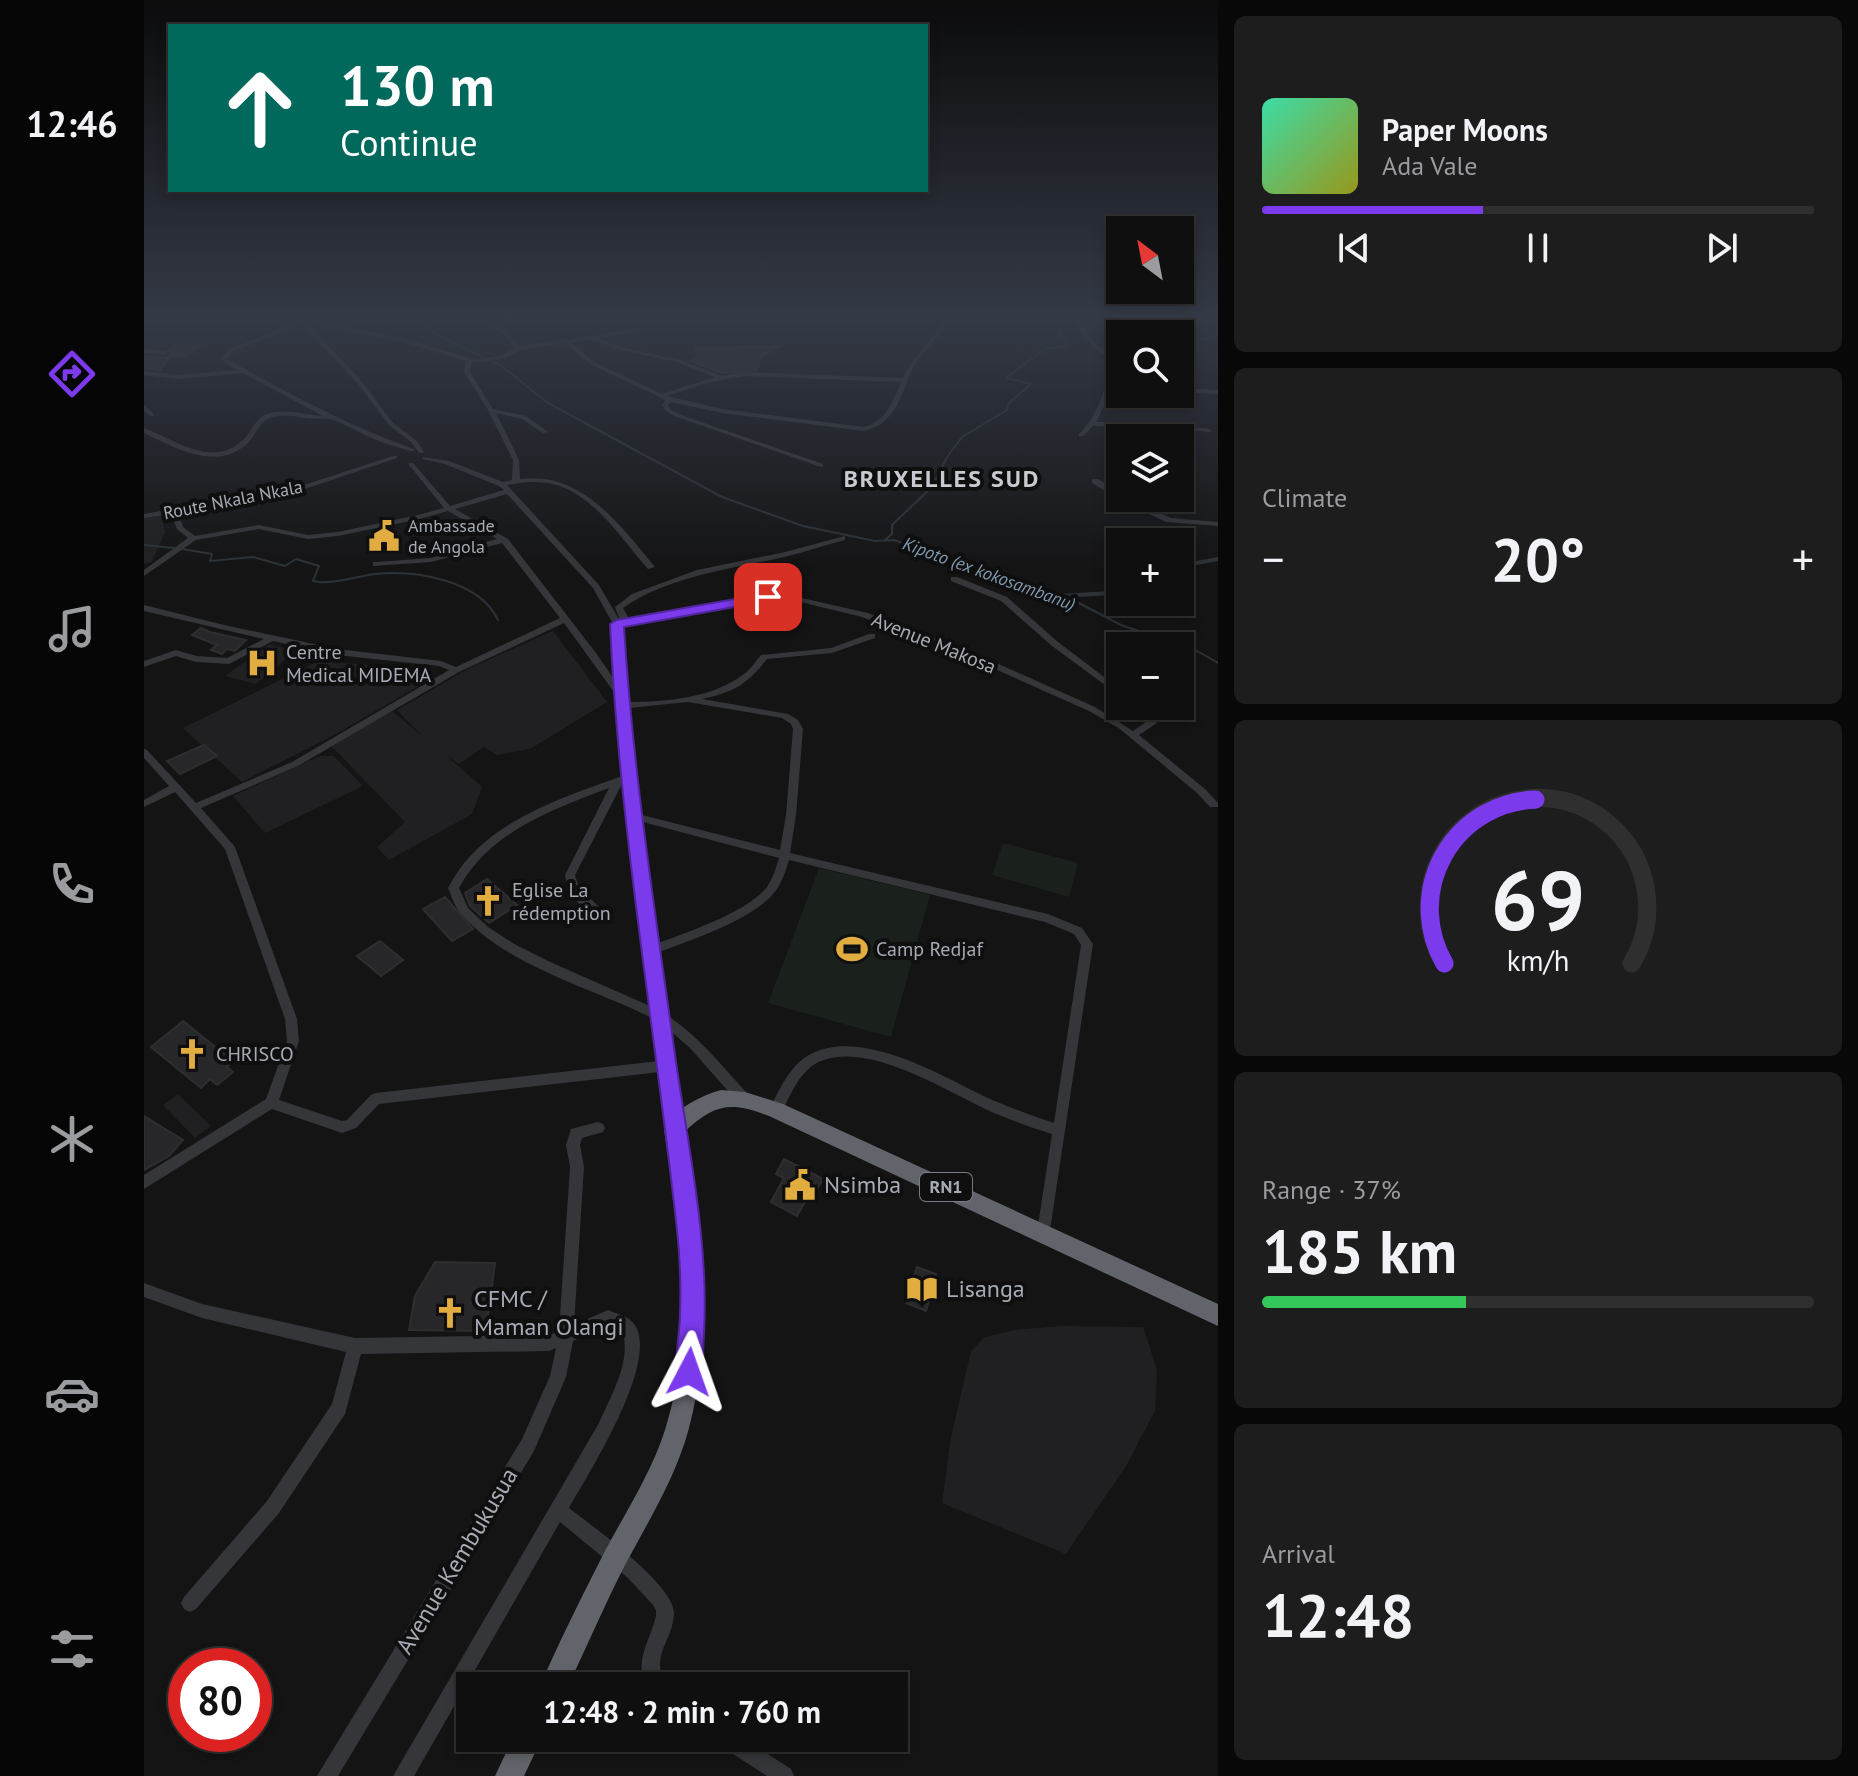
<!DOCTYPE html>
<html lang="en">
<head>
<meta charset="utf-8">
<style>
  body { margin:0; font-family:"PT Sans",sans-serif; background:#1d1d1e; color:#f1f3f6; height:100vh; display:flex; flex-direction:column; font-size:30px; white-space:nowrap }
  * { box-sizing:border-box; margin:0 }
  p { font-size:26px; color:#9b9c9f }
  .icon { flex:none; width:44px; height:44px; fill:none; stroke:currentColor; stroke-width:2; stroke-linecap:round; stroke-linejoin:round }
  .map { position:relative; flex:1; overflow:hidden }
  .details { display:flex; flex-direction:column; gap:16px; padding:16px; background:#080809; width:640px }
  .details>* { flex:none }
  .banner { position:absolute; left:24px; top:24px; width:760px; height:168px; border-radius:0px; box-shadow:0 4px 12px #0003,0 0 0 2px #2f2f30; background:#00695c; color:#fff; overflow:hidden }
  .needle { width:52px; rotate:328deg }
  .tools { position:absolute; left:962px; top:216px; display:grid; gap:16px }
  .tools a { display:grid; place-items:center; width:88px; height:88px; border-radius:0px; background:#0f0f10; box-shadow:0 4px 12px #0003,0 0 0 2px #2f2f30; font-size:40px }
  .speed { position:absolute; left:24px; top:1648px; display:flex; gap:16px; font-size:40px; font-weight:700; text-align:center }
  .speed>* { display:grid; place-content:center; width:104px; height:104px; border-radius:50%; background:#0f0f10; box-shadow:0 4px 12px #0003,0 0 0 2px #2f2f30; line-height:1 }
  .speed .limit { border:12px solid #d22; background:#fff; color:#111 }
  .pin { position:absolute; display:grid; place-items:center; width:68px; height:68px; color:#fff; margin:-34px; border-radius:16px; box-shadow:0 4px 12px #0006 }
  .me { position:absolute; width:88px; margin:-44px; rotate:4deg; stroke-linejoin:round; filter:drop-shadow(0 0 6px #0008) }
  .turn { display:flex; align-items:center; gap:28px; height:168px; padding:0 40px; font-size:36px }
  .turn .icon { width:104px; height:104px; stroke-width:2.5 }
  .turn b { display:block; font-size:56px; line-height:68px }
  .big { font-size:60px; font-weight:800; line-height:1.1 }
  .details .card { flex:1; display:flex; flex-direction:column; justify-content:center; gap:12px; min-width:0; padding:0 28px; border-radius:12px; background:#1d1d1e }
  .details .dial { align-items:center; gap:0 }
  .dial svg { height:208px; overflow:visible; fill:none; stroke:#2f2f30; stroke-width:7; stroke-linecap:round; text-anchor:middle }
  .dial text { fill:#f1f3f6; stroke:none }
  .song { display:flex; align-items:center; gap:24px }
  .cover { width:96px; height:96px; border-radius:12px; background:linear-gradient(135deg,hsl(160 70% 55%),hsl(60 70% 35%)) }
  .played { height:8px; border-radius:4px; background:linear-gradient(90deg,#7c3aed 40%,#2f2f30 40%) }
  .keys { display:flex; justify-content:space-around; direction:ltr }
  .heat { display:flex; justify-content:space-between; align-items:center; font-size:44px; direction:ltr }
  .charge { height:12px; border-radius:6px; background:linear-gradient(90deg,#34c759 37%,#2f2f30 0) }
  .trip { position:absolute; left:312px; top:1672px; width:452px; height:80px; border-radius:0px; background:#0f0f10; box-shadow:0 4px 12px #0003,0 0 0 2px #2f2f30; font-weight:800; line-height:80px; text-align:center }
  main { display:flex; flex:1; min-height:0 }
  .menu { display:flex; flex-direction:column; width:144px; justify-content:space-around; align-items:center; background:#060606; color:#9b9c9f }
  .menu .icon { width:56px; height:56px }
  .menu .active { color:#7c3aed }
  .menu b { font-size:36px; color:#f1f3f6 }
  .map>svg:first-child { display:block }
  .built { fill:#202022 }
  .green { fill:#1a201b }
  .lines { fill:none; stroke-linecap:round; stroke-linejoin:round }
  .stream { stroke:#2b3238; stroke-width:2 }
  .canal { fill:#2b3238; fill-rule:evenodd }
  .building { fill:#272729; stroke:#2e2e31; stroke-width:2 }
  .minor { fill:#35363a; fill-rule:evenodd }
  .highway { fill:#62646b; fill-rule:evenodd }
  .route { fill:#7c3aed; stroke:#51269a; stroke-width:2 }
  .labels { text-anchor:middle; stroke-width:8; stroke-linejoin:round; paint-order:stroke }
  .far-street-label { font-size:18px; fill:#a7abb5; stroke:#0f0f10 }
  .far-poi-label { font-size:18px; fill:#a7abb5; stroke:#0f0f10; text-anchor:start }
  .far-water-label { font-size:18px; font-style:italic; fill:#8098ad; stroke:#0f0f10 }
  .shield { fill:#0f0f10; stroke:#797c84; stroke-width:2 }
  .shield-label { font-size:18px; font-weight:bold; fill:#a7abb5 }
  .street-label { font-size:20px; fill:#a7abb5; stroke:#0f0f10 }
  .poi-label { font-size:20px; fill:#a7abb5; stroke:#0f0f10; text-anchor:start }
  .far-district-label { font-size:24px; font-weight:bold; letter-spacing:2px; fill:#c7cad1; stroke:#0f0f10 }
  .near-poi-label { font-size:24px; fill:#a7abb5; stroke:#0f0f10; text-anchor:start }
  .near-street-label { font-size:24px; fill:#a7abb5; stroke:#0f0f10 }
</style>
</head>
<body>
<main>
<nav class="menu">
<b>12:46</b>
<svg class="icon active" aria-label="directions" viewBox="0 0 24 24"><path d="M12 3l9 9-9 9-9-9zM9 14v-3h6M13 9l2 2-2 2"/></svg>
<svg class="icon" aria-label="music" viewBox="0 0 24 24"><path d="M9 18V5l10-2v13"/><circle cx="6" cy="18" r="3"/><circle cx="16" cy="16" r="3"/></svg>
<svg class="icon" aria-label="phone" viewBox="0 0 24 24"><path d="M5 4h4l2 5-3 2q2 4 5 5l2-3 5 2v4C11 20 4 13 5 4z"/></svg>
<svg class="icon" aria-label="climate" viewBox="0 0 24 24"><path d="M12 3v18M4 7l16 10M4 17L20 7"/></svg>
<svg class="icon" aria-label="car" viewBox="0 0 24 24"><path d="M5 17H2v-5l4-1 3-4h7l3 4 3 1v5h-3M9 17h6M6 11h13"/><circle cx="7" cy="17" r="2"/><circle cx="17" cy="17" r="2"/></svg>
<svg class="icon" aria-label="filters" viewBox="0 0 24 24"><path d="M4 7h16M4 17h16"/><circle cx="9" cy="7" r="2"/><circle cx="15" cy="17" r="2"/></svg>
</nav>
<div class="map">
<svg width="1074" height="1776" viewBox="0 0 1074 1776">
  <rect width="100%" height="100%" fill="#141415"/>
  <path class="built" d="M17,515L21,532L8,562L0,564V518Z
    M409,631L463,702L386,749L353,755L340,747L315,764L302,755L338,787L328,814L245,860L233,847L261,822L187,746L248,711L278,736L253,710L324,669Z
    M126,644L151,651L112,684L81,676Z
    M175,661L286,670L290,677L192,734L98,782L39,728Z
    M176,756H190L219,786L121,833L89,796Z
    M34,1094L67,1126L51,1138L19,1105Z
    M917,1326L999,1327L1013,1370L1011,1411L982,1466L922,1554L798,1503L807,1437L827,1351L841,1337L870,1330Z"/>
  <path class="green" d="M859,843L934,863L925,897L848,875Z
    M675,868L786,895L747,1037L624,1003Z"/>
  <g class="lines">
    <path class="stream" d="M284,320L281,324L295,336L356,365L404,403L578,497L659,526L731,541L750,540L826,567L868,578L931,601L977,625L1055,652L1074,663
      M1036,338L1062,339L1074,335
      M741,540L748,534V525L789,486L803,457L818,437L863,410L864,404L887,384L862,378L902,348L923,347L922,340L914,332L964,326L992,334
      M0,545L30,548
      M38,549L68,554L66,561L109,557L141,566L152,559L175,566L169,581L175,582C194,584 213,576 231,574C272,570 335,580 354,620"/>
    <path class="canal" d="M1074,557V561L1036,568V564Z
      M976,587V592L968,595L915,598L911,596L915,594L966,591Z"/>
  </g>
  <path class="building" d="M33,344L57,346L42,357L26,356L16,370L0,368V356L23,358L27,354L25,350Z
    M636,346L617,357L613,370L578,373L546,361L553,357L551,348Z
    M57,628L66,632L102,640L91,651L83,649L78,654L67,650L73,645L48,635Z
    M60,745L73,756L36,774L23,761Z
    M343,879L373,905L345,923L326,906L321,893Z
    M301,897L329,929L308,941L279,909Z
    M236,941L259,960L237,976L213,956Z
    M39,1021L89,1061L83,1067L89,1072L73,1085L66,1079L57,1088L7,1047Z
    M0,1116L39,1140L25,1156L0,1170Z
    M640,1159L679,1179L670,1194L667,1192L653,1216L627,1202L640,1178L632,1174Z
    M291,1262L351,1263L342,1331L265,1330L271,1296Z
    M773,1267L792,1274L782,1311L762,1303Z"/>
  <g class="lines">
    <path class="minor" d="M155,320H165L260,338L330,360L356,356L371,348L361,335L336,320C353,321 366,334 376,346L421,339L424,340L494,328L496,329V331L454,338L480,348L536,360L578,376L599,372L759,378C769,355 789,342 799,320H805C798,336 784,346 774,360C755,387 760,420 720,431L578,413L527,402L524,405L527,410L537,415L679,464V466L677,467L533,417L523,412L518,405L522,400L446,364L420,343L377,350L360,358L328,363L326,372L349,409L382,416L404,432L399,433L378,419L352,413L375,460L376,479C438,471 475,524 511,567L504,569C478,540 452,497 413,485C396,480 379,482 363,485L455,585L476,621L471,607L488,594L553,570L641,552L701,536V540C681,545 661,552 640,557C587,569 525,576 479,608L485,619L640,594L724,613L830,653L951,707L989,731L1002,722L989,706H999L1013,723L995,735L1061,789L1074,803V807H1066L1053,793L976,729L945,711L824,657L718,617L640,598L477,626L484,702C522,702 569,698 600,674C607,669 611,662 617,655L687,648L725,634H731V638L688,653L623,659C602,685 590,692 558,699L644,714L654,720L659,729L652,815L646,853L904,914L938,928L949,944L905,1237L900,1239L895,1237L893,1232L908,1134C889,1128 869,1121 850,1113C805,1093 727,1041 677,1061C656,1069 646,1096 637,1114L632,1116L627,1114L625,1110C635,1091 645,1066 665,1055C717,1026 799,1077 846,1099C867,1108 888,1116 910,1123L937,945L930,934L901,922L645,860C641,872 638,884 629,894C606,921 546,940 513,953L521,1014C553,1034 576,1064 602,1092L603,1096L602,1100L597,1102L592,1100L546,1048L523,1028L537,1129L535,1133L530,1135L525,1133L523,1129L516,1072L235,1104L212,1128L198,1133L128,1109L0,1189V1175L122,1099L143,1041L141,1019L81,849L31,792L0,807V800L25,786L0,758V749L3,750L52,803L148,762L305,670L295,666L193,655L129,641L85,664L52,662L32,656L0,667V661L32,650L53,656L83,658L120,639L0,611V605L80,625L193,649L297,661L312,667L416,618L358,543L287,562L229,566V562H232L287,558L353,539L304,511L275,519L194,536L164,539L115,529L52,540L0,576V570L44,538L33,529L27,514L0,518V514L154,487L249,456H253V458L155,491L34,512L39,527L51,536L115,525L164,535L194,532L274,515L300,508L265,465V463H269L306,506L360,490L355,486L301,464L279,459V457L305,461L359,482L368,480L369,460L344,410L320,372L322,361L259,342L163,323L215,378L249,423L273,441L280,452L279,453H275L268,443L245,425L211,380L158,324L92,350L83,359C144,393 204,426 270,449V451H266C254,447 242,444 230,439C217,434 198,421 185,419C176,418 168,419 160,418C150,416 139,414 129,417C115,420 113,434 104,443C73,472 31,448 0,433V428C31,440 68,468 98,441C108,432 110,419 123,414C141,408 161,415 179,416L99,373L34,379L0,375V371L34,375L93,370L76,359L88,348L156,321ZM446,339L476,350L532,362L571,377L518,394L450,362L427,343ZM599,376L757,382C749,402 742,421 720,427L578,409L523,396L563,383ZM363,494L449,588L469,624L474,685L452,653L364,539L311,509ZM420,623L475,699L473,705L475,707L481,775C426,795 360,815 321,862C314,870 309,879 304,888C308,897 311,908 318,915C364,967 449,988 510,1019L515,1061L232,1093L227,1095L203,1120L198,1121L135,1100L155,1041L153,1019L91,847L57,808L154,766L315,672ZM544,702L638,718L647,724L649,729L642,815L636,850L494,814L485,708ZM481,782L508,1007L404,961L372,945L344,927L324,908L315,888C319,881 323,874 329,867C362,826 417,806 465,788L421,875C424,892 437,914 456,913L458,910C447,898 435,892 431,875L478,784ZM495,821L635,858C632,868 629,878 623,887C602,913 543,932 512,944Z
      M928,320H934L954,346L976,360V364L972,362L963,400L952,422H1002L1065,429L1068,431L1067,432L1002,426H949L939,436H935V434C955,414 963,386 966,359L950,348Z
      M0,349L21,351L24,353L21,355L0,353Z
      M1036,388L1074,390V394L1036,392Z
      M0,405L10,414V416H6L0,411Z
      M948,479H954L976,493V498H985L1027,518L1074,522V526L1022,522L976,500L948,483Z
      M807,577H813L863,597L914,642L976,689V696L908,646L857,601L807,581Z
      M454,1122L459,1124L461,1128L459,1132L438,1138L436,1145L440,1167L430,1325L464,1310C473,1314 485,1316 491,1325C515,1363 445,1473 425,1508C448,1526 533,1586 530,1615C527,1645 507,1652 521,1686H502C490,1659 506,1642 512,1616V1610L509,1605L484,1578L416,1522L270,1776H249L455,1423C466,1397 487,1363 479,1334L474,1330L464,1326L429,1341L422,1377L390,1451L194,1776H173L378,1439L406,1376L412,1348L405,1351L217,1354L201,1414L135,1513L52,1609L46,1612L40,1609L37,1603L40,1597L123,1501L188,1404L202,1352L58,1318L0,1297V1283L58,1304L211,1338L405,1335L415,1331L426,1167L422,1145L427,1129Z
      M572,1738H599L647,1769L650,1776H623L575,1745Z"/>
    <path class="highway" d="M577,1090L601,1092L639,1104L1074,1304V1326L625,1116C586,1101 571,1104 540,1132C555,1230 571,1330 545,1428C532,1477 505,1520 481,1565C461,1604 443,1646 424,1686H396C416,1640 439,1594 462,1549C483,1510 507,1473 521,1430C552,1333 534,1227 520,1129C530,1109 556,1096 577,1090Z
      M369,1738H398L380,1776H351Z"/>
  </g>
  <linearGradient id="sky" x2="0" y2="1"><stop stop-color="#0b0b0c"/><stop offset="0.56" stop-color="#343a46"/><stop offset="1" stop-color="#343a46" stop-opacity="0"/></linearGradient>
  <rect width="1074" height="568" fill="url(#sky)"/>
  <path class="route" d="M624,593L629,595V600L480,627C489,773 512,917 532,1062C545,1151 565,1243 560,1333C559,1349 560,1366 554,1381L545,1385L536,1381C528,1362 536,1336 536,1315C537,1287 536,1257 533,1230C511,1028 475,827 466,624L473,620Z"/>
  <defs>
    <symbol id="civic-bare" viewBox="-9 -9 18 18"><path d="M-.6-6.5H3V-4.5H.6V-3L4-1V1h2V6H-6V1h2V-1L-.6-3ZM-1.2 2.5V6h2.4V2.5Z" fill="#e2ad40" stroke="#0f0f10" stroke-width="2.5" paint-order="stroke"/></symbol>
    <symbol id="hospital-bare" viewBox="-9 -9 18 18"><path d="M-5-5h3v3.5h4V-5h3V5h-3V1.5h-4V5h-3Z" fill="#e2ad40" stroke="#0f0f10" stroke-width="2.5" paint-order="stroke"/></symbol>
    <symbol id="church-bare" viewBox="-9 -9 18 18"><path d="M-1.2-6h2.4v3.5h3.3v2.4h-3.3V6h-2.4V-.1h-3.3v-2.4h3.3Z" fill="#e2ad40" stroke="#0f0f10" stroke-width="2.5" paint-order="stroke"/></symbol>
    <symbol id="stadium-bare" viewBox="-9 -9 18 18"><path d="M0-5a6.5 5 0 1 0 0 10a6.5 5 0 1 0 0-10ZM-3.5-1.8h7v3.6h-7Z" fill="#e2ad40" stroke="#0f0f10" stroke-width="2.5" paint-order="stroke"/></symbol>
    <symbol id="library-bare" viewBox="-9 -9 18 18"><path d="M-6-4Q-3-5.5-.7-3.5V5Q-3 3-6 4ZM6-4Q3-5.5 .7-3.5V5Q3 3 6 4Z" fill="#e2ad40" stroke="#0f0f10" stroke-width="2.5" paint-order="stroke"/></symbol>
  </defs>
  <g fill-rule="evenodd">
    <use href="#civic-bare" x="218" y="514" width="44" height="44"/>
    <use href="#hospital-bare" x="96" y="641" width="44" height="44"/>
    <use href="#church-bare" x="322" y="879" width="44" height="44"/>
    <use href="#stadium-bare" x="686" y="927" width="44" height="44"/>
    <use href="#church-bare" x="26" y="1032" width="44" height="44"/>
    <use href="#civic-bare" x="634" y="1163" width="44" height="44"/>
    <use href="#library-bare" x="756" y="1267" width="44" height="44"/>
    <use href="#church-bare" x="284" y="1291" width="44" height="44"/>
  </g>
  <g class="labels">
    <g class="far-street-label">
      <text transform="translate(89 500) rotate(-11)" y="6">Route Nkala Nkala</text>
    </g>
    <g class="far-poi-label">
      <text x="264" y="532">Ambassade<tspan x="264" dy="21">de Angola</tspan></text>
    </g>
    <g class="far-water-label">
      <text transform="translate(845 574) rotate(20)" y="6">Kipoto (ex kokosambanu)</text>
    </g>
    <rect class="shield" x="776" y="1173" width="52" height="28" rx="6"/>
    <g class="shield-label">
      <text x="802" y="1193">RN1</text>
    </g>
    <g class="street-label">
      <text transform="translate(790 643) rotate(22)" y="7">Avenue Makosa</text>
    </g>
    <g class="poi-label">
      <text x="142" y="659">Centre<tspan x="142" dy="23">Medical MIDEMA</tspan></text>
      <text x="368" y="897">Eglise La<tspan x="368" dy="23">rédemption</tspan></text>
      <text x="732" y="956">Camp Redjaf</text>
      <text x="72" y="1061">CHRISCO</text>
    </g>
    <g class="far-district-label">
      <text x="798" y="487">BRUXELLES SUD</text>
    </g>
    <g class="near-poi-label">
      <text x="680" y="1193">Nsimba</text>
      <text x="802" y="1297">Lisanga</text>
      <text x="330" y="1307">CFMC /<tspan x="330" dy="28">Maman Olangi</tspan></text>
    </g>
    <g class="near-street-label">
      <text transform="translate(313 1561) rotate(-59)" y="8">Avenue Kembukusua</text>
    </g>
  </g>
</svg>
<div class="tools">
<a><svg class="needle" viewBox="-14 -14 28 28"><path d="M0-13l5 13h-10z" fill="#e53935"/><path d="M0 13l5-13h-10z" fill="#9b9c9f"/></svg></a>
<a><svg class="icon" aria-label="search" viewBox="0 0 24 24"><circle cx="10" cy="10" r="6"/><path d="M15 15l6 6"/></svg></a>
<a><svg class="icon" aria-label="layers" viewBox="0 0 24 24"><path d="M12 4l9 5-9 5-9-5zM3 14l9 5 9-5"/></svg></a>
<a>+</a>
<a>−</a>
</div>
<div class="speed"><div class="limit">80</div></div>
<div class="pin" style="left:624px;top:597px;background:#d93025"><svg class="icon" aria-label="arrive" viewBox="0 0 24 24"><path d="M6 21V4h12l-3 4 3 4H6"/></svg></div>
<svg class="me" style="left:545px;top:1372px" viewBox="-20 -20 40 40"><path d="M0-17L14 15 0 8-14 15z" fill="#7c3aed" stroke="#fff" stroke-width="4"/></svg>
<div class="trip">12:48 · 2 min · 760 m</div>
<div class="banner">
<div class="turn"><svg class="icon" aria-label="ahead" viewBox="0 0 24 24"><path d="M12 20V5M6 11l6-6 6 6"/></svg><div><b>130 m</b>Continue</div></div>
</div>
</div>
<section class="details">
<div class="card">
<div class="song"><i class="cover"></i><div><b>Paper Moons</b><p>Ada Vale</p></div></div>
<div class="played"></div>
<div class="keys"><svg class="icon" aria-label="previous" viewBox="0 0 24 24"><path d="M18 5L8 12l10 7zM5 5v14"/></svg><svg class="icon" aria-label="pause" viewBox="0 0 24 24"><path d="M8 5v14M16 5v14"/></svg><svg class="icon" aria-label="next" viewBox="0 0 24 24"><path d="M6 5l10 7-10 7zM19 5v14"/></svg></div>
</div>
<div class="card"><p>Climate</p>
<div class="heat"><a>−</a><b class="big">20°</b><a>+</a></div>
</div>
<div class="card dial"><svg viewBox="0 0 100 80">
<path d="M14 69A42 42 0 1 1 86 69"/>
<path d="M14 69A42 42 0 0 1 49 6" stroke="#7c3aed"/>
<text x="50" y="56" font-size="32" font-weight="700">69</text>
<text x="50" y="72" font-size="11">km/h</text>
</svg></div>
<div class="card"><p>Range · 37%</p><b class="big">185 km</b><div class="charge"></div></div>
<div class="card"><p>Arrival</p><b class="big">12:48</b></div>
</section>
</main>
</body>
</html>
